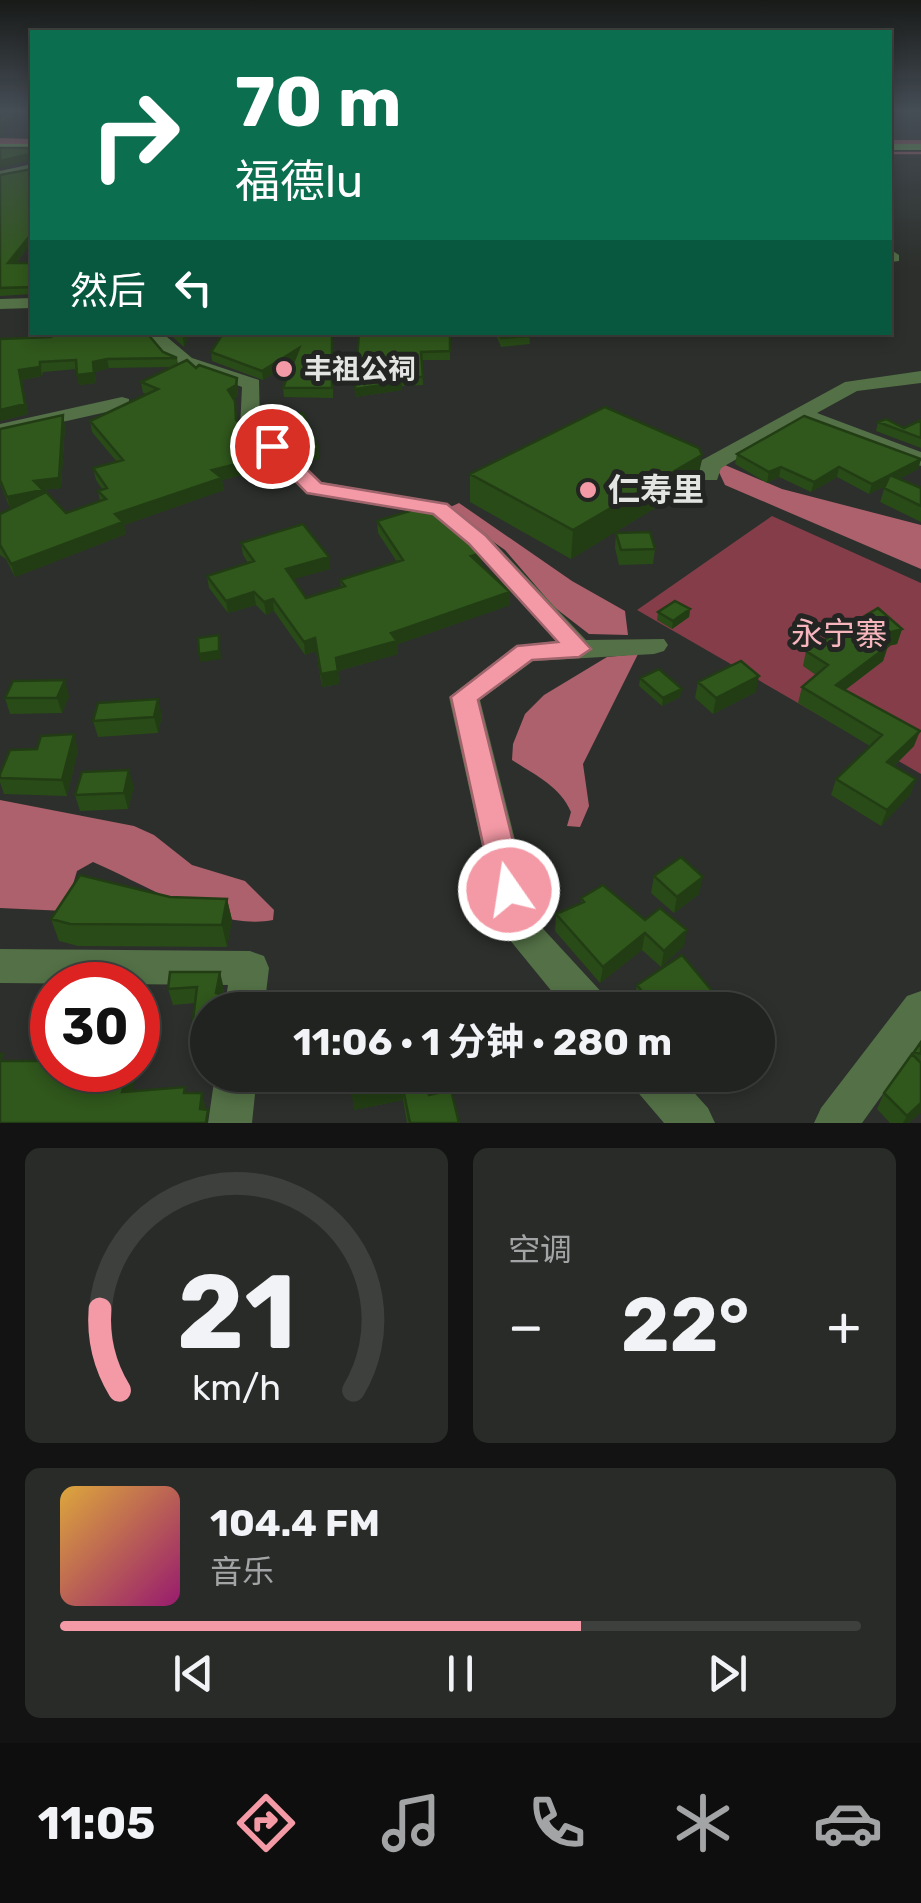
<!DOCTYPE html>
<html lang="zh">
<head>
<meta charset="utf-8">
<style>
  body { margin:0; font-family:Rubik,"Noto Sans SC",sans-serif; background:#292b29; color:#f1f3f6; height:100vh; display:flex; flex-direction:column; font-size:38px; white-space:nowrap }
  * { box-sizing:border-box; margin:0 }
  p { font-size:32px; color:#a2a4a5 }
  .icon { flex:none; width:55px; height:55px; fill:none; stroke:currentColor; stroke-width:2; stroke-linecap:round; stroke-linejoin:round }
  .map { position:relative; height:1123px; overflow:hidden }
  .side { display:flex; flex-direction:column; gap:25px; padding:25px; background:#121312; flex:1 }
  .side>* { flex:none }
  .hud { position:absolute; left:30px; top:30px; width:862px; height:305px; border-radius:0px; box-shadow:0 5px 15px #0003,0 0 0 2px #3e403e; background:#0b6e4f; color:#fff; overflow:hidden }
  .speed { position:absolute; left:30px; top:962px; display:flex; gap:20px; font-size:50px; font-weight:700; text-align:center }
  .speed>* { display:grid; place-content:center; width:130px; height:130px; border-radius:50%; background:#212320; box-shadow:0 5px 15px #0003,0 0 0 2px #3e403e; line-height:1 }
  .speed .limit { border:15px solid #d22; background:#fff; color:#111 }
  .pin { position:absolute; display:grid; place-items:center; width:85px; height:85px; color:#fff; margin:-42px; border:5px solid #fff; border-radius:50%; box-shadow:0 2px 10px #0007 }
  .me { position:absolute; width:110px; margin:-55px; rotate:347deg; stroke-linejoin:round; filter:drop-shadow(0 0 8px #0008) }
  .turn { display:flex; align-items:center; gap:35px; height:210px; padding:0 40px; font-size:45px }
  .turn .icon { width:130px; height:130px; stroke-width:2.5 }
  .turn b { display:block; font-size:70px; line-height:85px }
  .then { display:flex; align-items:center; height:95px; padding:0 40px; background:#0003; gap:20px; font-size:38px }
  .big { font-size:75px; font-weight:700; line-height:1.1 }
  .side .tile { flex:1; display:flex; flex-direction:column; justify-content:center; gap:15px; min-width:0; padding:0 35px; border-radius:15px; background:#292b29 }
  .side .dial { align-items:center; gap:0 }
  .dial svg { height:260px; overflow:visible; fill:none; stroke:#3e403e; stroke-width:7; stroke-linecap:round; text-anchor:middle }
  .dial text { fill:#f1f3f6; stroke:none }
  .song { display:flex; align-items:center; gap:30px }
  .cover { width:120px; height:120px; border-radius:15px; background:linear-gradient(135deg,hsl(40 70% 55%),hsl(320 70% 35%)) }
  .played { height:10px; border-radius:5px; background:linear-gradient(90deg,#f49aa6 65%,#3e403e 65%) }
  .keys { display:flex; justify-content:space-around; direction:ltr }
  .heat { display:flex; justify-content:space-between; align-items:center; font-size:55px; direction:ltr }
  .side .tiles { flex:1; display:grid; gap:25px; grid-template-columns:1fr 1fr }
  .tile:last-child { grid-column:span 2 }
  .trip { position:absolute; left:190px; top:992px; width:585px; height:100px; border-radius:50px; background:#212320; box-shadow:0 5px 15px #0003,0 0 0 2px #3e403e; font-weight:700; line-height:100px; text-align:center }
  .dock { display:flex; height:160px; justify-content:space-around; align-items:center; background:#0d0e0d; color:#a2a4a5 }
  .dock .icon { width:70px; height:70px }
  .dock .on { color:#f49aa6 }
  .dock b { font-size:45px; color:#f1f3f6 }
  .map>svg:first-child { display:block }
  .green { fill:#843d49 }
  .water { fill:#ad616c }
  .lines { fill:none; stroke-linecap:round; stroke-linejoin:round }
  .stream { stroke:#ad616c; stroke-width:2.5 }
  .canal { fill:#ad616c; fill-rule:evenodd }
  .minor { fill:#537046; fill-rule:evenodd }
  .major { fill:#74b059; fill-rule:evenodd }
  .wall { fill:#294b18 }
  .shaded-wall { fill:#223d14 }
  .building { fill:#30571c; stroke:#223d14; stroke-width:2.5 }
  .route { fill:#f49aa6; stroke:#9f646c; stroke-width:2.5 }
  .poi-dot { fill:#f49aa6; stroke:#222521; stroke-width:4 }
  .labels { text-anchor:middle; stroke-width:10; stroke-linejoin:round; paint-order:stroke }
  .far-poi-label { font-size:28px; font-weight:bold; fill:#e3e5e3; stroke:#222521; text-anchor:start }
  .poi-label { font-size:32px; font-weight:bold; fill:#e3e5e3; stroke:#222521; text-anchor:start }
  .park-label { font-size:32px; fill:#f7b5bd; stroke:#222521 }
</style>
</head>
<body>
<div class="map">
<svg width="921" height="1123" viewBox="0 0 921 1123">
  <rect width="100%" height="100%" fill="#2c2f2b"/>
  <path class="green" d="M772,516L921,583V774L637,610Z"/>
  <path class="water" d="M725,465L782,489L921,525V569L725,485L718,470Z
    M459,503L572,581L625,611L628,635L589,634L554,607L505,550L446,509Z
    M638,654L583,764L589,806L580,827L567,826L571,812C560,786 535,775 512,760L513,744L525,714L544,695L607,657Z
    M0,800L134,826L154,835L192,865L245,881L274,910L273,920C216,931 145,884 93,862L77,871L65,911L0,908Z"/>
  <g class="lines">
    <path class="stream" d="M890,153H921"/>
    <path class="canal" d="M0,138L32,139V145L0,144Z
      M890,140H921V146H890Z"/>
    <path class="minor" d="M32,164V172L0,179V171Z
      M890,249L899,255V261L890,262Z
      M32,298V308L0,309V299Z
      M145,332H161L192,358L259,380L260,427L321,482L447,504L486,534L586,640L664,639L668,645L664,651L654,654L533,661L480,700L535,920L606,997L612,1010H567L500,928L449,697L516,646L556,641L468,544L432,515L306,493L240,429L242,387L167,359Z
      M921,371V383L857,391L817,413L921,452V466L802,422L721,468L717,480H701L698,475L702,460L845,382Z
      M122,397L129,399V407L0,436V424Z
      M0,949L250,951L264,956L269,968L264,1010H224L228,985L0,983Z
      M921,991V1041L862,1123H814L821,1108L907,996Z
      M215,1075H257L252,1123H208Z
      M629,1075H678L708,1108L715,1123H664L635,1089Z"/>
    <path class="major" d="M0,144H32V150H0Z
      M890,144H921V150H890Z"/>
  </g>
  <path class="wall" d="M0,112H32V117L17,115Z
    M32,169V242L16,263H32V294L0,296V175Z
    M167,332H191L184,347Z
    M333,332V398L284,397L283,388L294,360L263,380L212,361L211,352Z
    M450,332V360H422L423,385L402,386V390L355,397V389Z
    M495,332H529L530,344L501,347Z
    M51,337L163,352L177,358L178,364L237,378L238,396L234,399L237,422L272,455L274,467L222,480L224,490L124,525L126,534L15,577L6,559L0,555V514L16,507L10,508L0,484V429L65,425L61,488L43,490L44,493L66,513L100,501L98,491L102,489L96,480L93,468L117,462L92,432L90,421L146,394L143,393L141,382L172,367L109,368L95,372L96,383L79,385L76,369L43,372L42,376L22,380L28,414L0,421V339Z
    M921,420V448L876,431L878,422L904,428Z
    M269,421L318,448L319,459L303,461L270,431Z
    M737,454L921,459L918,469L899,479L921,488V522L880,502L885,486L869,494L837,477L811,492L779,477L767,483L735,464Z
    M470,474L698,482L571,559L470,502Z
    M377,521L482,553L481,565L510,592V605L398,644V654L338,671L339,684L322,687L316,651L305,655L274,611L266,615L256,605L228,613L209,588L207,576L248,563L243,555L241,543L329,557L330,569L293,579L306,598L341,587L340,580L397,562L378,533Z
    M616,533L655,549L653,564L619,565L615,548Z
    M690,609L689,617L672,629L657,620L658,612Z
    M902,629L897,644L888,646L883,661L845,690L914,746L894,766L916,779L910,795L881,826L831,795L836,779L870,746L798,703L802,687L816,675L803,666L806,651Z
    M640,678L680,697L662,706L639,686Z
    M698,682L756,692L713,714L695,698Z
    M69,696L62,713L10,714L5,698Z
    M162,715L158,733L98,737L93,721Z
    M78,750L67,796L4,794L0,782V774Z
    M134,787L128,809L80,811L75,795Z
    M654,876L699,894L674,913L651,893Z
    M170,897L227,899L232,920L227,947L78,946L59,941L51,919Z
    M581,898L645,920L684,946L661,967L642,950L600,983L555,931L556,914L581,903Z
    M170,972L224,989L223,995L233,997L236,1010H208V1035L198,1036L193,1020L195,1003L173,1005L168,989Z
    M637,985L728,1010H633Z
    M921,1042V1112L909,1123H890L877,1109L884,1093Z
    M350,1075L429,1095L459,1123H407L403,1100L354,1110Z"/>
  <path class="shaded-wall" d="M13,112H16L17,115L0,136V128Z
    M30,154L31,160L0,168V161Z
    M32,233V242L10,270L8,263Z
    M186,332H191L184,347L183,338Z
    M299,348V356L263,380L262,371Z
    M107,359L109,368L95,372L96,383L79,385L77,375L93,362Z
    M40,362L42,376L22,380L28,414L0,421V410L19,370Z
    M237,378L238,396L230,402L228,390Z
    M402,382V390L355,397V389Z
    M63,415L65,425L61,488L43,490L46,500L10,508L7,497L34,481Z
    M318,448L319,459L303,461L302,451Z
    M272,455L274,467L222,480L224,490L124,525L126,534L15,577L11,564L115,514L212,470Z
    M702,455L698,482L571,559L573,530Z
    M921,459L918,469L869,494L872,484Z
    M781,467L779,477L767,483L769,472Z
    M839,467L837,477L811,492L814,482Z
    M482,553V565L471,569V556Z
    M329,557L330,569L287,581L286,569Z
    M254,592L256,605L228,613L226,601Z
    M510,592V605L398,644V654L337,671L336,658L391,633Z
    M273,599L274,611L266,615L264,602Z
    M690,609L689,617L672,629L673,621Z
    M902,629L897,644L888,646L883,661L832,700L836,685L874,637Z
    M219,635L221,659L200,662L199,654Z
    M315,638L316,651L305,655L304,642Z
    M338,671L339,684L322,687L321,674Z
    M759,676L756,692L713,714L716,698Z
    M65,680L69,696L62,713L57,698Z
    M682,689L680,697L662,706L663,698Z
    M158,699L162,715L158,733L154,717Z
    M920,731L914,746L882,778L887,762Z
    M74,734L78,750L67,796L62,780Z
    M129,770L134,787L128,809L124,793Z
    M916,779L910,795L881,826L887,810Z
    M703,877L699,894L674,913L677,897Z
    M227,899L232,920L227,947L222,925Z
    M687,930L684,946L661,967L664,951Z
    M645,933L642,950L600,983L603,967Z
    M220,972L224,989L220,1009L216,993Z
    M128,1070H134L136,1078L128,1109L122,1092Z
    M691,1075H704L689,1082Z
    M402,1084L403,1100L354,1110L352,1095Z
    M202,1093L206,1109H200Z
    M921,1103V1112L909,1123H903L907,1116Z"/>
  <path class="building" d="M0,112H13L0,128Z
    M32,144V157L30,154L0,161V148H31Z
    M32,169V233L8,263H32V287L0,288V175Z
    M56,332H146L163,352L177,358L107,359L93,362L94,373L77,375L76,360L40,362V367L19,370L25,404L0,410V339L51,337Z
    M224,332H332V388H283L299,348L262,371L211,352Z
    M359,332H450V351L421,352L423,377H401L402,382L355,389Z
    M498,332H529L530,336L501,338Z
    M187,360L196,368L199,365L237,378L236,385L228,390L235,401L236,420L272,455L212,470L222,478L115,514L123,522L11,564L0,545V514L46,492L66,513L106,499L98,491L107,488L93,468L123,460L90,421L158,389L141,382Z
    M605,407L699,448L702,455L573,530L470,474Z
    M303,413L318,448L302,451L269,421Z
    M63,415L59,478L34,481L43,490L7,497L0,480V429Z
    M804,416L921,459L872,484L839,467L814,482L781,467L769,472L737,454Z
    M886,419L904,428L921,420V438L878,422Z
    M890,475L921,488V506L884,488Z
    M426,506L465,535L482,553L471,556L510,592L391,633L397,641L336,658L338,671L321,674L315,638L304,642L273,599L264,602L254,592L226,601L207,576L254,561L241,543L303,524L329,557L286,569L306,598L345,586L340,580L403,560L377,521Z
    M650,532L655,549L621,550L616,533Z
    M675,601L690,609L673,621L658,612Z
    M878,608L902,629L874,637L888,646L836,685L920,731L887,762L916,779L887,810L836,779L882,735L802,687L828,665L806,651Z
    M219,635V651L199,654L198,638Z
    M741,661L759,676L716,698L698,682Z
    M659,669L682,689L663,698L640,678Z
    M65,680L57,698H5L13,681Z
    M158,699L154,717L93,721L98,703Z
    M74,734L62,780L0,778V774L10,750L37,749L41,736Z
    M129,770L124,793L75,795L82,772Z
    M681,857L703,877L677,897L654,876Z
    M80,875L170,897L227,899L222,925L70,924L51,919Z
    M603,885L645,920L660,908L687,930L664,951L645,933L603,967L556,914L584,902L581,898Z
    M682,955L728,1010H657L637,985Z
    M170,972H220L216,993L233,997L232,1010H208V1019L193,1020L197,987L168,989Z
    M297,994L300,1010H251L250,1006Z
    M921,1042V1054L914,1052Z
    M0,1054H3L0,1061H52V1070H128L122,1092L185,1087L184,1093H202L200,1109L208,1110L206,1123H0Z
    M912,1054L921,1063V1103L907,1116L884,1093Z
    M350,1075H425L429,1095L451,1090L459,1123H410L402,1084L352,1095Z"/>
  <linearGradient id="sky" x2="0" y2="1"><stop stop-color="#181a18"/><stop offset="0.41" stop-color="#454d55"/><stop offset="1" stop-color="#454d55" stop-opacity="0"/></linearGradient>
  <rect width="921" height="270" fill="url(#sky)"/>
  <path class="route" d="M266,442H279L321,483L447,504L485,535L591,649L579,657L532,660L478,700L525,890L521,899L509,903L498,899L493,890L451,697L517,646L558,642L469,544L433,514L307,493L266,451Z"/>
  <g class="poi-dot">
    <circle cx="284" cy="369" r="10"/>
    <circle cx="588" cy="490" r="10"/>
  </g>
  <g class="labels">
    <g class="far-poi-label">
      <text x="304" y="379">丰祖公祠</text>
    </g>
    <g class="poi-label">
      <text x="608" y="501">仁寿里</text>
    </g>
    <g class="park-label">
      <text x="839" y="645">永宁寨</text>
    </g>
  </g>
</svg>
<div class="speed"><div class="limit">30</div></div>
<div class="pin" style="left:272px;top:446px;background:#d93025"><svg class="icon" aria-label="arrive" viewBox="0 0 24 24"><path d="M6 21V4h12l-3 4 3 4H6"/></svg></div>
<svg class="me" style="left:509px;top:890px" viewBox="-20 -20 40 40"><circle r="17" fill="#f49aa6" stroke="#fff" stroke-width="3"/><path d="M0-11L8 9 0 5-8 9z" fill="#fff"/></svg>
<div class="trip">11:06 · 1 分钟 · 280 m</div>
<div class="hud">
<div class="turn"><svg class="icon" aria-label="right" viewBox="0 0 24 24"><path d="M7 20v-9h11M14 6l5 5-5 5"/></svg><div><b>70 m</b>福德lu</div></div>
<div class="then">然后<svg class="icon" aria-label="left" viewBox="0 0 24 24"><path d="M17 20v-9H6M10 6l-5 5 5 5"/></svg></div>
</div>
</div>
<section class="side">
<div class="tiles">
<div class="tile dial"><svg viewBox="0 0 100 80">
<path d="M14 69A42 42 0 1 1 86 69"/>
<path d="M14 69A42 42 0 0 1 8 44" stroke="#f49aa6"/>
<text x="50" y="56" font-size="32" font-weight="700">21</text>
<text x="50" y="72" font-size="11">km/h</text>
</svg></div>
<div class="tile"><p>空调</p>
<div class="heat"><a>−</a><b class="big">22°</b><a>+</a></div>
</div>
<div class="tile">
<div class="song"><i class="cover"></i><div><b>104.4 FM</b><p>音乐</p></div></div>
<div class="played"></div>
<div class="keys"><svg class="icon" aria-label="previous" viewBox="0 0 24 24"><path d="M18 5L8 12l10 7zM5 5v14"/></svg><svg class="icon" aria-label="pause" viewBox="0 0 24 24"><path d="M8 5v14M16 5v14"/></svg><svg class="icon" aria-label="next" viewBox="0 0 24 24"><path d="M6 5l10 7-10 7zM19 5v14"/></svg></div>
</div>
</div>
</section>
<nav class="dock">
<b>11:05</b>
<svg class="icon on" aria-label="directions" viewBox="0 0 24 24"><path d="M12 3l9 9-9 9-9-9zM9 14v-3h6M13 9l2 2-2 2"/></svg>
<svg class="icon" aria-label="music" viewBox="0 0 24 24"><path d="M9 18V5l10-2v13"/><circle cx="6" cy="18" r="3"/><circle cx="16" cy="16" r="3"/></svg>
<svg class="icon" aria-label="phone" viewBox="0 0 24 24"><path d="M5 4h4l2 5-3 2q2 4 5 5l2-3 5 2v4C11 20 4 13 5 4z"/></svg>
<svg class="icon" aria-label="climate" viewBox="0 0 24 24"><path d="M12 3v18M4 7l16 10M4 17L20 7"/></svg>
<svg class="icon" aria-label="car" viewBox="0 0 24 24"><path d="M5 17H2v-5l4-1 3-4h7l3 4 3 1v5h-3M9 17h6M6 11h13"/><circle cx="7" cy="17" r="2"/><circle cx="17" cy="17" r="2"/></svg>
</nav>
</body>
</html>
